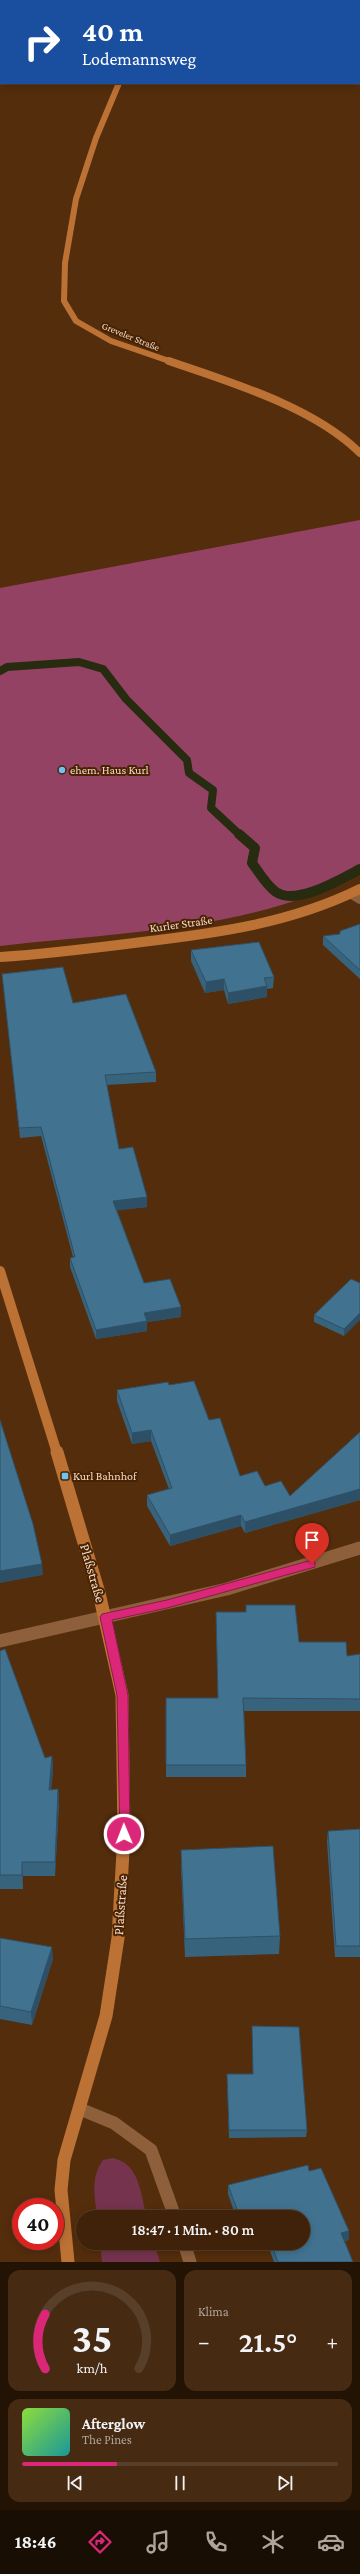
<!DOCTYPE html>
<html lang="de">
<head>
<meta charset="utf-8">
<style>
  body { margin:0; font-family:"Crimson Pro",serif; background:#462a12; color:#f1f3f6; height:100vh; display:flex; flex-direction:column; font-size:15px; white-space:nowrap }
  * { box-sizing:border-box; margin:0 }
  p { font-size:13px; color:#ada49c }
  .icon { flex:none; width:22px; height:22px; fill:none; stroke:currentColor; stroke-width:2; stroke-linecap:round; stroke-linejoin:round }
  .map { position:relative; height:2262px; overflow:hidden }
  .details { display:flex; flex-direction:column; gap:8px; padding:8px; background:#231305; flex:1 }
  .details>* { flex:none }
  .hud { position:absolute; left:0px; top:0px; width:360px; height:84px; box-shadow:0 2px 10px #0003,0 0 0 1px #583f2a; background:#1a4fa0; color:#fff; overflow:hidden }
  .speed { position:absolute; left:12px; top:2198px; display:flex; gap:8px; font-size:20px; font-weight:700; text-align:center }
  .speed>* { display:grid; place-content:center; width:52px; height:52px; border-radius:50%; background:#3f2209; box-shadow:0 2px 10px #0003,0 0 0 1px #583f2a; line-height:1 }
  .speed .limit { border:6px solid #d22; background:#fff; color:#111 }
  .pin { position:absolute; display:grid; place-items:center; width:34px; height:34px; color:#fff; margin:-41px -17px; border-radius:50% 50% 50% 0; rotate:-45deg; box-shadow:0 0 4px #0007 }
  .pin .icon { rotate:45deg }
  .me { position:absolute; width:44px; margin:-22px; rotate:359deg; stroke-linejoin:round; filter:drop-shadow(0 0 3px #0008) }
  .turn { display:flex; align-items:center; gap:14px; height:84px; padding:0 16px; font-size:18px }
  .turn .icon { width:52px; height:52px; stroke-width:2.5 }
  .turn b { display:block; font-size:28px; line-height:34px }
  .big { font-size:30px; font-weight:600; line-height:1.1 }
  .details .tile { flex:1; display:flex; flex-direction:column; justify-content:center; gap:6px; min-width:0; padding:0 14px; border-radius:12px; background:#462a12 }
  .details .dial { align-items:center; gap:0 }
  .dial svg { height:104px; overflow:visible; fill:none; stroke:#583f2a; stroke-width:7; stroke-linecap:round; text-anchor:middle }
  .dial text { fill:#f1f3f6; stroke:none }
  .song { display:flex; align-items:center; gap:12px }
  .cover { width:48px; height:48px; border-radius:6px; background:linear-gradient(135deg,hsl(90 70% 55%),hsl(180 70% 35%)) }
  .played { height:4px; border-radius:2px; background:linear-gradient(90deg,#db2777 30%,#583f2a 30%) }
  .keys { display:flex; justify-content:space-around; direction:ltr }
  .heat { display:flex; justify-content:space-between; align-items:center; font-size:22px; direction:ltr }
  .details .tiles { flex:1; display:grid; gap:8px; grid-template-columns:1fr 1fr }
  .tile:last-child { grid-column:span 2 }
  .trip { position:absolute; left:76px; top:2210px; width:234px; height:40px; border-radius:20px; background:#3f2209; box-shadow:0 2px 10px #0003,0 0 0 1px #583f2a; font-weight:600; line-height:40px; text-align:center }
  .menu { display:flex; height:64px; justify-content:space-around; align-items:center; background:#190e04; color:#ada49c }
  .menu .icon { width:28px; height:28px }
  .menu .current { color:#db2777 }
  .menu b { font-size:18px; color:#f1f3f6 }
  .map>svg:first-child { display:block }
  .green { fill:#75334e }
  .forest { fill:#944263 }
  .lines { fill:none; stroke-linecap:round; stroke-linejoin:round }
  .stream-far1 { stroke:#272b0f; stroke-width:8 }
  .stream { stroke:#272b0f; stroke-width:10 }
  .street-far1 { stroke:#8e5f3b; stroke-width:10 }
  .street { stroke:#8e5f3b; stroke-width:13 }
  .secondary-far3 { stroke:#bc7235; stroke-width:6 }
  .secondary-far2 { stroke:#bc7235; stroke-width:8 }
  .secondary-far1 { stroke:#bc7235; stroke-width:10 }
  .secondary { stroke:#bc7235; stroke-width:13 }
  .wall { fill:#38637d }
  .shaded-wall { fill:#2e5066 }
  .building { fill:#417391; stroke:#2e5066 }
  .route { fill:#db2777; stroke:#8e194d }
  .poi-dot { fill:#6fc2f4; stroke:#492301; stroke-width:1.5 }
  .labels { text-anchor:middle; stroke-width:4; stroke-linejoin:round; paint-order:stroke }
  .far-street-label { font-size:10px; fill:#f1d8c7; stroke:#492301 }
  .poi-label { font-size:12px; fill:#f1d8c7; stroke:#492301; text-anchor:start }
  .street-label { font-size:12px; fill:#f1d8c7; stroke:#492301 }
  .near-street-label { font-size:14px; fill:#f1d8c7; stroke:#492301 }
</style>
</head>
<body>
<div class="map">
<svg width="360" height="2262" viewBox="0 0 360 2262">
  <rect width="100%" height="100%" fill="#542d0c"/>
  <path class="green" d="M113,2158C140,2164 140,2193 147,2217H97C95,2196 90,2178 103,2160Z
    M100,2243H154L160,2262H102Z"/>
  <path class="forest" d="M360,520V873C252,931 120,932 0,946V588Z"/>
  <g class="lines">
    <path class="stream-far1" d="M0,671L7,667L79,662L103,669L126,699L187,760L189,773L213,790L211,808L240,835"/>
    <path class="stream" d="M239,834L255,848L252,863C259,872 266,885 276,892C296,906 341,879 360,869"/>
    <path class="street-far1" d="M352,894L360,899"/>
    <path class="street" d="M0,1641L227,1589L360,1548
      M80,2109L114,2123L151,2150L175,2217
      M184,2243L190,2262"/>
    <path class="secondary-far3" d="M119,83L96,138L76,199L65,263L64,301L76,321L111,341L172,362"/>
    <path class="secondary-far2" d="M169,361C230,382 314,407 360,453"/>
    <path class="secondary-far1" d="M0,957C48,954 95,948 142,942C218,933 291,923 360,889
      M0,1271L57,1453"/>
    <path class="secondary" d="M57,1452L99,1593L122,1695L124,1834L118,1938L106,2016L64,2160L61,2190L68,2262"/>
  </g>
  <path class="wall" d="M360,924V979L323,945V936L340,934Z
    M191,950L274,977L273,988L267,989V997L228,1004L224,990L205,993L191,961Z
    M2,974L73,1003L156,1072V1082L107,1085L119,1149L147,1197V1207L117,1210L144,1283L181,1317L147,1322V1331L96,1339L70,1267V1258L73,1257L41,1136L20,1138L3,983Z
    M351,1279L344,1336L314,1322V1315Z
    M169,1385L209,1420L240,1476L290,1496L360,1432V1500L245,1533L241,1526L170,1546L147,1506V1495L169,1489L151,1441L132,1444L117,1401V1390Z
    M216,1612L299,1642L347,1656L360,1654V1711H244L246,1765V1777H166V1698H218Z
    M0,1651L45,1758L52,1756L53,1770L51,1790L58,1789L59,1803L55,1876H23V1889H0Z
    M360,1829V1957H335L327,1842L328,1831Z
    M181,1850L280,1936L279,1954L185,1957L181,1867Z
    M0,1938L53,1959L32,2025L0,2019Z
    M227,2074L307,2130L306,2137L229,2138Z
    M309,2171L349,2240L345,2241L353,2262H274L267,2243H303V2217H236L228,2194V2185Z"/>
  <path class="shaded-wall" d="M224,979V990L205,993L206,982Z
    M267,986V997L228,1004V993Z
    M147,1197V1207L113,1211V1201Z
    M181,1307V1317L147,1322V1331L96,1339V1330L144,1313Z
    M360,1313V1320L344,1336V1329Z
    M151,1430V1441L132,1444V1433Z
    M360,1489V1500L245,1533V1522Z
    M241,1515V1526L170,1546V1535Z
    M42,1564L43,1575L0,1583V1571Z
    M52,1756L53,1770L49,1803V1790Z
    M58,1789L59,1803L55,1876V1862Z
    M22,1862L23,1876V1889L22,1875Z
    M52,1947L53,1959L32,2025L31,2012Z
    M349,2231V2240L341,2242V2233Z"/>
  <path class="building" d="M360,924V970L323,936L340,934V931Z
    M259,942L274,977L264,978L267,986L228,993L224,979L206,982L191,950Z
    M63,967L73,1003L126,994L156,1072L105,1075L119,1149L133,1147L147,1197L113,1201L144,1283L170,1279L181,1307L144,1313L147,1321L96,1330L70,1258L75,1257L41,1127L19,1128L2,974Z
    M351,1279L360,1283V1313L344,1329L314,1315Z
    M194,1381L209,1420L220,1418L240,1476L257,1471L265,1486L281,1481L290,1496L360,1432V1489L245,1522L241,1515L170,1535L147,1495L172,1488L151,1430L132,1433L117,1390L168,1382L169,1385Z
    M0,1420L33,1524L42,1564L0,1571Z
    M246,1605H295L299,1642H346L347,1656L360,1654V1699L243,1698L246,1765H166V1698H218L216,1612H246Z
    M5,1649L45,1758L52,1756L49,1790L58,1789L55,1862H22V1875H0V1651Z
    M360,1829V1946H336L328,1831Z
    M273,1846L280,1936L185,1939L181,1850Z
    M0,1938L52,1947L31,2012L0,2006Z
    M252,2026L299,2027L307,2130H229L227,2074H253Z
    M308,2165L309,2171L321,2168L349,2231L341,2233L353,2262H278L271,2243H303V2217H240L228,2185Z"/>
  <path class="route" d="M312,1560L315,1562V1567L167,1608L112,1620L128,1695L130,1834L124,1839L120,1838L117,1695L100,1617L102,1614L167,1600Z"/>
  <g class="poi-dot">
    <circle cx="62" cy="770" r="4"/>
    <rect x="61" y="1472" width="8" height="8" rx="2"/>
  </g>
  <g class="labels">
    <g class="far-street-label">
      <text transform="translate(131 336) rotate(22)" y="4">Greveler Straße</text>
    </g>
    <g class="poi-label">
      <text x="70" y="774">ehem. Haus Kurl</text>
      <text x="73" y="1480">Kurl Bahnhof</text>
    </g>
    <g class="street-label">
      <text transform="translate(181 924) rotate(-8)" y="4">Kurler Straße</text>
    </g>
    <g class="near-street-label">
      <text transform="translate(93 1573) rotate(74)" y="5">Plaßstraße</text>
      <text transform="translate(120 1905) rotate(-86)" y="5">Plaßstraße</text>
    </g>
  </g>
</svg>
<div class="speed"><div class="limit">40</div></div>
<div class="pin" style="left:312px;top:1564px;background:#d93025"><svg class="icon" aria-label="arrive" viewBox="0 0 24 24"><path d="M6 21V4h12l-3 4 3 4H6"/></svg></div>
<svg class="me" style="left:124px;top:1834px" viewBox="-20 -20 40 40"><circle r="17" fill="#db2777" stroke="#fff" stroke-width="3"/><path d="M0-11L8 9 0 5-8 9z" fill="#fff"/></svg>
<div class="trip">18:47 · 1 Min. · 80 m</div>
<div class="hud">
<div class="turn"><svg class="icon" aria-label="right" viewBox="0 0 24 24"><path d="M7 20v-9h11M14 6l5 5-5 5"/></svg><div><b>40 m</b>Lodemannsweg</div></div>
</div>
</div>
<section class="details">
<div class="tiles">
<div class="tile dial"><svg viewBox="0 0 100 80">
<path d="M14 69A42 42 0 1 1 86 69"/>
<path d="M14 69A42 42 0 0 1 14 27" stroke="#db2777"/>
<text x="50" y="56" font-size="32" font-weight="700">35</text>
<text x="50" y="72" font-size="11">km/h</text>
</svg></div>
<div class="tile"><p>Klima</p>
<div class="heat"><a>−</a><b class="big">21.5°</b><a>+</a></div>
</div>
<div class="tile">
<div class="song"><i class="cover"></i><div><b>Afterglow</b><p>The Pines</p></div></div>
<div class="played"></div>
<div class="keys"><svg class="icon" aria-label="previous" viewBox="0 0 24 24"><path d="M18 5L8 12l10 7zM5 5v14"/></svg><svg class="icon" aria-label="pause" viewBox="0 0 24 24"><path d="M8 5v14M16 5v14"/></svg><svg class="icon" aria-label="next" viewBox="0 0 24 24"><path d="M6 5l10 7-10 7zM19 5v14"/></svg></div>
</div>
</div>
</section>
<nav class="menu">
<b>18:46</b>
<svg class="icon current" aria-label="directions" viewBox="0 0 24 24"><path d="M12 3l9 9-9 9-9-9zM9 14v-3h6M13 9l2 2-2 2"/></svg>
<svg class="icon" aria-label="music" viewBox="0 0 24 24"><path d="M9 18V5l10-2v13"/><circle cx="6" cy="18" r="3"/><circle cx="16" cy="16" r="3"/></svg>
<svg class="icon" aria-label="phone" viewBox="0 0 24 24"><path d="M5 4h4l2 5-3 2q2 4 5 5l2-3 5 2v4C11 20 4 13 5 4z"/></svg>
<svg class="icon" aria-label="climate" viewBox="0 0 24 24"><path d="M12 3v18M4 7l16 10M4 17L20 7"/></svg>
<svg class="icon" aria-label="car" viewBox="0 0 24 24"><path d="M5 17H2v-5l4-1 3-4h7l3 4 3 1v5h-3M9 17h6M6 11h13"/><circle cx="7" cy="17" r="2"/><circle cx="17" cy="17" r="2"/></svg>
</nav>
</body>
</html>
